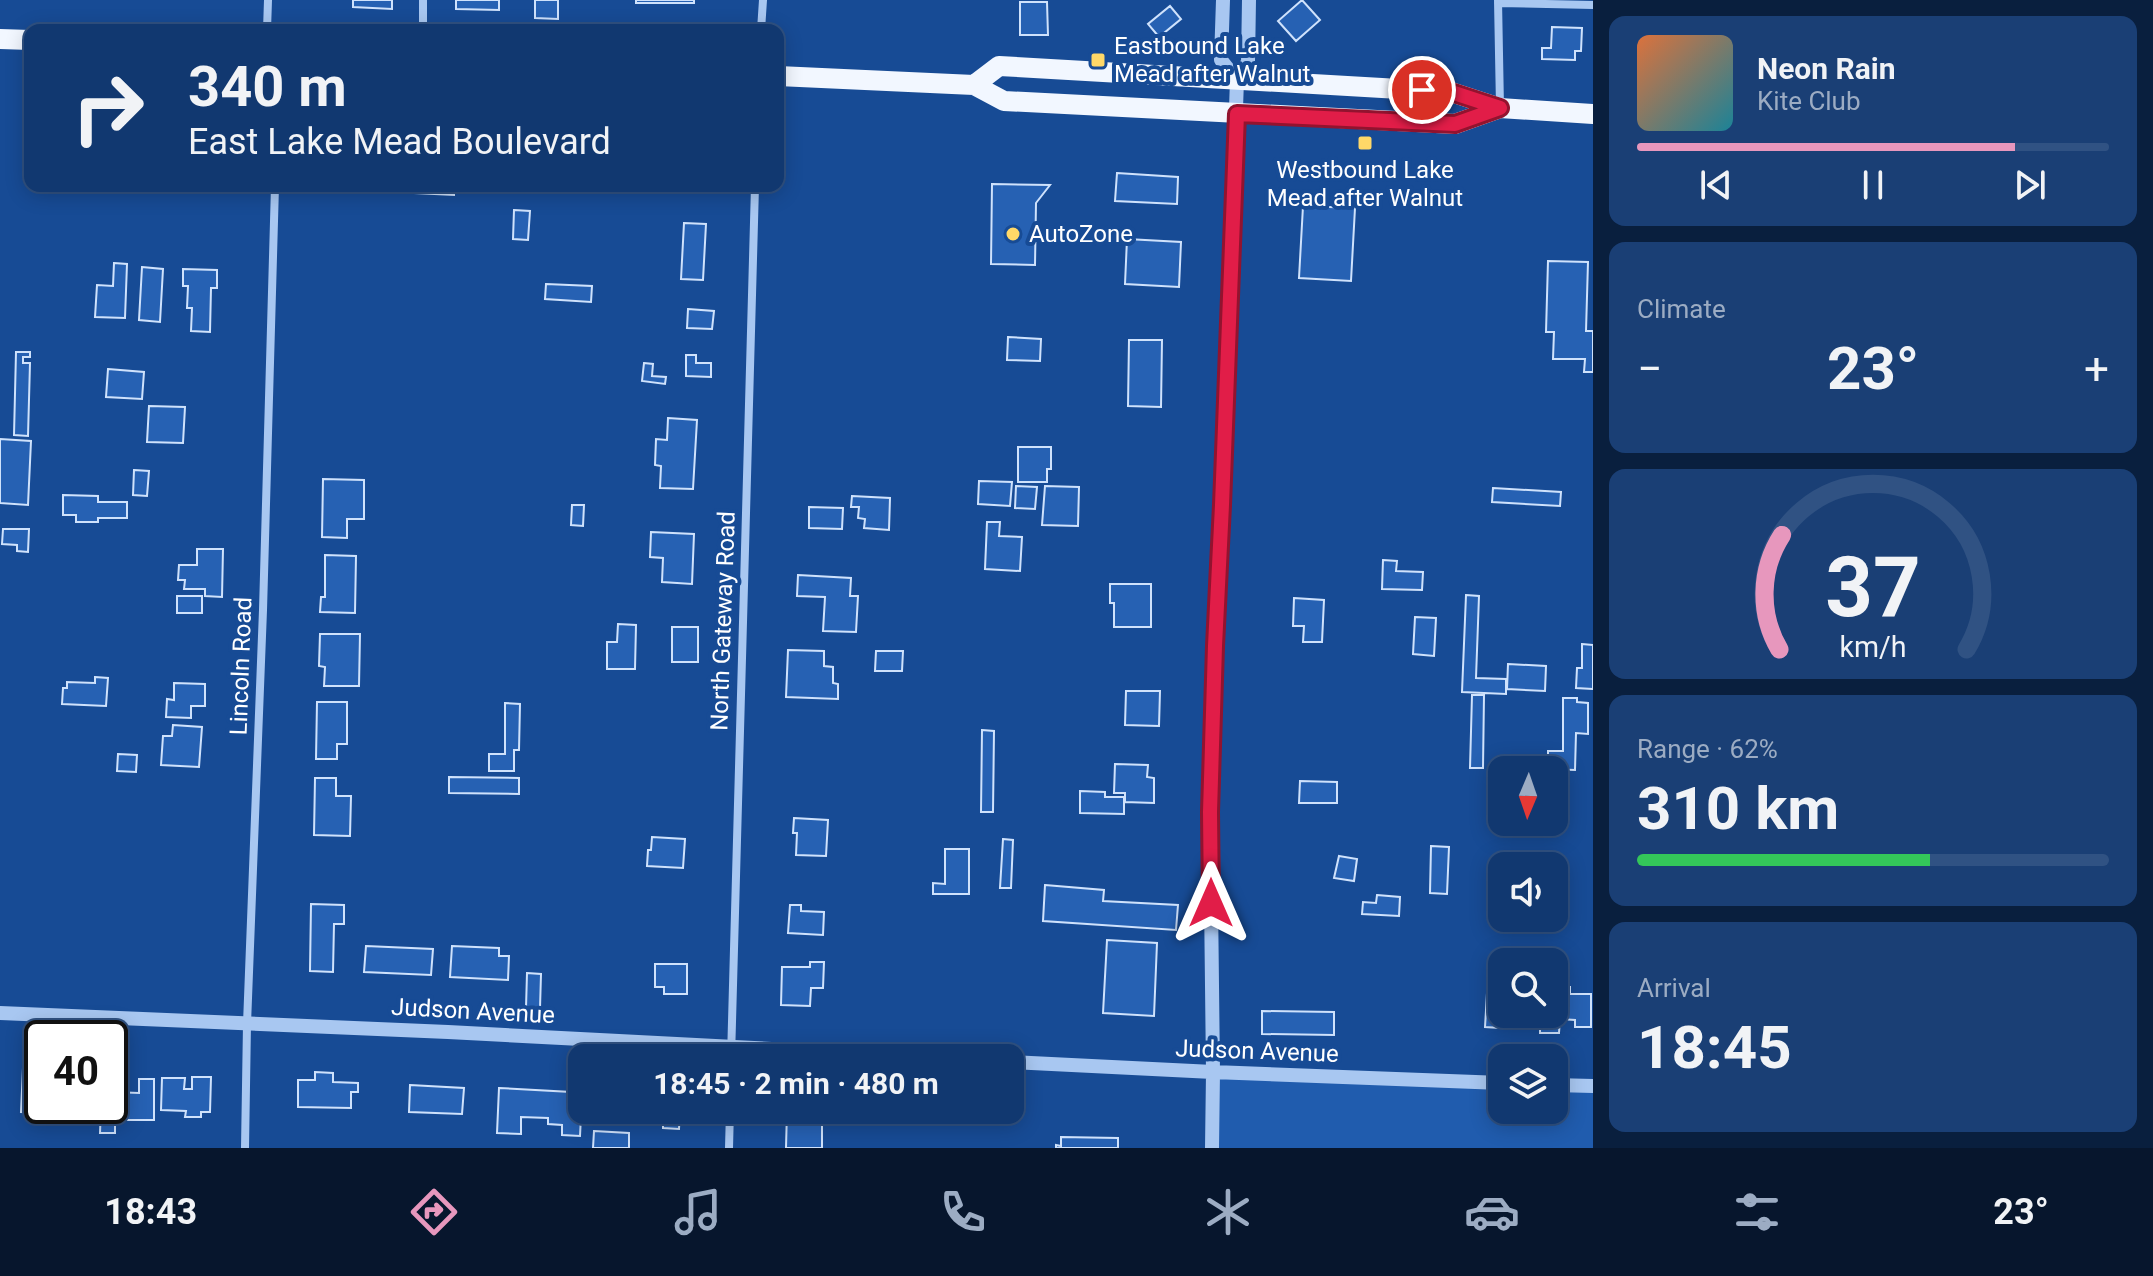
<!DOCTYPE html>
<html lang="en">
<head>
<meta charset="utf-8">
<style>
  body { margin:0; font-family:Roboto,sans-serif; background:#1a3f75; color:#f1f3f6; height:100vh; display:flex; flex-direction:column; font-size:30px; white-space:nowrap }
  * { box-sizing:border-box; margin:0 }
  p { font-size:26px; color:#9cacc3 }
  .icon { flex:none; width:44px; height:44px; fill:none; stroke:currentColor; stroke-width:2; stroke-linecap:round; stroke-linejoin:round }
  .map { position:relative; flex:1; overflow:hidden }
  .side { display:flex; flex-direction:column; gap:16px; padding:16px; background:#091f3e; width:560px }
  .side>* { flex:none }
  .top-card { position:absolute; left:24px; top:24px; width:760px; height:168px; border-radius:16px; box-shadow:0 4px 20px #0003,0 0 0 2px #305283; background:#113870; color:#f1f3f6; overflow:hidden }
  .needle { width:52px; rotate:182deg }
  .tools { position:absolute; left:1488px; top:756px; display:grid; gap:16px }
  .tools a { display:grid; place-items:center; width:80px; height:80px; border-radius:16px; background:#113870; box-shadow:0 4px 20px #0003,0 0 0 2px #305283; font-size:40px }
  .speed { position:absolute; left:24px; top:1020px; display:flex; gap:16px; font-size:40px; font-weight:700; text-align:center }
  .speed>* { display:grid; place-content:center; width:104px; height:104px; border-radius:50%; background:#113870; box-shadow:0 4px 20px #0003,0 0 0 2px #305283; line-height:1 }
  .speed .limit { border:4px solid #111; border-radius:12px; background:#fff; color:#111 }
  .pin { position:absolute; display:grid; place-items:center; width:68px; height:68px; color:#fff; margin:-34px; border:4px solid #fff; border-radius:50%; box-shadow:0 2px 8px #0007 }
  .me { position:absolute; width:88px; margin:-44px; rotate:0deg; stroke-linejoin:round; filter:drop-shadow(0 0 6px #0008) }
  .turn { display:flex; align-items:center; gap:28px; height:168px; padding:0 32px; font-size:36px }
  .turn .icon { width:104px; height:104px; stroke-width:2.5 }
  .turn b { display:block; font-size:56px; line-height:68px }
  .big { font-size:60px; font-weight:700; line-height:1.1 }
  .side .card { flex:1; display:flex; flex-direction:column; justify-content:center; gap:12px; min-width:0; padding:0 28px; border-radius:16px; background:#1a3f75 }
  .side .dial { align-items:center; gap:0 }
  .dial svg { height:208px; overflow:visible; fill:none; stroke:#305283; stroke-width:7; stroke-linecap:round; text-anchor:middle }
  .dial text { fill:#f1f3f6; stroke:none }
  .song { display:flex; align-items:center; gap:24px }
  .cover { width:96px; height:96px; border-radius:12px; background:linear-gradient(135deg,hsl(20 70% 55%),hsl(190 70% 35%)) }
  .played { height:8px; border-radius:4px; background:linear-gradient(90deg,#e797bd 80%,#305283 80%) }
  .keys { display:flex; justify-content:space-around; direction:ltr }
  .heat { display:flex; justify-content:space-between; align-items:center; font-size:44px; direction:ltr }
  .charge { height:12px; border-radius:6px; background:linear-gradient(90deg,#34c759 62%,#305283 0) }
  .trip { position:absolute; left:568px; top:1044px; width:456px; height:80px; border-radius:16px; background:#113870; box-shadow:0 4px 20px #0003,0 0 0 2px #305283; font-weight:700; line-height:80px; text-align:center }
  .dock { display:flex; height:128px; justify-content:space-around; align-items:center; background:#07162d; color:#9cacc3 }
  .dock .icon { width:56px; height:56px }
  .dock .selected { color:#e797bd }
  .dock b { font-size:36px; color:#f1f3f6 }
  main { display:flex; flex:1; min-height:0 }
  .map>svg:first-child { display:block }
  .green { fill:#205cae }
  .building { fill:#2661b3; stroke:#cfe2fc; stroke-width:2 }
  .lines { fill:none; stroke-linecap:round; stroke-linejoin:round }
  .minor { stroke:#a8c7f1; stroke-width:8 }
  .tertiary { stroke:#a8c7f1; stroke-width:14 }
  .primary { stroke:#f2f7ff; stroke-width:20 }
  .route-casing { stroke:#92132f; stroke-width:20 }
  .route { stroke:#e11d48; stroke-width:14 }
  .poi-dot { fill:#ffd868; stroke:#174b95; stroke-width:3 }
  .labels { text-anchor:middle; stroke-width:8; stroke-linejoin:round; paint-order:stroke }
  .poi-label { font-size:24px; fill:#fff; stroke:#174b95; text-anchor:start }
  .street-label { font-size:24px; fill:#fff; stroke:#174b95 }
</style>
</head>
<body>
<main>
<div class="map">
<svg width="1593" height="1148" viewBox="0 0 1593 1148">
  <rect width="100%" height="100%" fill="#174b95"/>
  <path class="green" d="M1213,1072L1502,1082V1110H1554V1084L1593,1086V1148H1212Z"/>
  <path class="building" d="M353,0H392V9L353,7Z
    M456,0H499V10L456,9Z
    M535,0H558V19L535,18Z
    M636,0H694V3H636Z
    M1302,0L1320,20L1296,41L1278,21Z
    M1020,2H1047L1048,35H1020Z
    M1170,6L1181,19L1159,37L1148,24Z
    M1552,27L1582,28L1581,51H1575V60L1542,59V48H1551Z
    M1117,173L1178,177L1177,204L1115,201Z
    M992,184L1050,185L1036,203L1035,265L991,264Z
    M312,186H454V195L312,188Z
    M1303,206L1355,208L1351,281L1299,278Z
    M514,210L530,211L528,240L513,239Z
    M684,223L706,224L703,280L681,279Z
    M1127,239L1181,242L1179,287L1125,284Z
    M1548,261L1588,262L1586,331H1593V372H1584L1585,359H1553L1554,332H1546Z
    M114,263L127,264L125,318L95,317L97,285L113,286Z
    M142,267L163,269L160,322L139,320Z
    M183,269L217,270V288H211L210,332L191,331L192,308H187L188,286H183Z
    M546,284L592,286L591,302L545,299Z
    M688,309L714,311L712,329L687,328Z
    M1008,337L1041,339L1040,361L1007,360Z
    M1129,340H1162L1161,407L1128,406Z
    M16,352H30V357H23V363H30L28,436L14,435Z
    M686,355H696V363H711V377L686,376Z
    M644,363L653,364L652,376L666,377L665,384L642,381Z
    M108,369L144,372L142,399L106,397Z
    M149,406L185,407L183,443L147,442Z
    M668,418L697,420L693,489L660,488L661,466L655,465L656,439L667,440Z
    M0,439L31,441L28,505L0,503Z
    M1018,447H1051V469H1047V482H1018Z
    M134,470L149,471L147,496L133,495Z
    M323,479L364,480V519H347V538L322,537Z
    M979,481L1012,482L1010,506L978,504Z
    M1016,486L1037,487L1035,509L1015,508Z
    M1045,486L1079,487L1078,526L1042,525Z
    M1493,488L1561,492L1560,506L1492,502Z
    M63,495L98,496V502H127V518H98V522H76V515H63Z
    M852,496L890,498L889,530L864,528L865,519L858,518L859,507H851Z
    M572,505H584L583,526L571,525Z
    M809,507L843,508L842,529L809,528Z
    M987,522H1000L999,536L1022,537L1020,571L985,569Z
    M3,529H29L28,552L17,551V545L2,544Z
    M651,532L694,534L692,584L662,582L663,558L650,557Z
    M197,549H223L222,597L205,596V589H184L185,580H178L179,565H197Z
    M325,555L356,556L355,613L320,612L321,597H325Z
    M1383,560L1397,561L1396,571L1423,572L1422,590L1382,589Z
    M798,575L851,578L850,596H858L856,632L823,631L825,597L797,596Z
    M1110,584H1151V627H1114V603H1110Z
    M1466,595L1479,596L1476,678L1506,679V694L1462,692Z
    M177,596H202V613H177Z
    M1294,598L1324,600L1322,642H1303L1304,626H1293Z
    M1415,617L1436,618L1434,656L1413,654Z
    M618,624L636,625L635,669H607V642H617Z
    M672,627H698V662H672Z
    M320,634H360L359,686H324L325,667L319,666Z
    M1582,644L1593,645V689L1576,688L1577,668H1582Z
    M788,650L824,651V666L833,667V683L838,684V699L786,697Z
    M876,651H903L902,671H875Z
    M1508,664L1546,666L1545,691L1507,689Z
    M95,677L108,678L106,706L62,704L63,688H67V682L95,683Z
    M174,683L205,684V706H191V718L166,717L167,699L174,700Z
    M1126,691H1160L1159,726L1125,725Z
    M1472,695H1484L1483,768H1470Z
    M1563,698H1577V702L1588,703V734L1576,733L1575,770L1548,769V751H1563Z
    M317,702H347V744H337V759H316Z
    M505,703L520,704L519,750H514V771H489V754H505Z
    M173,725L202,727L199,767L161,765L163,736H172Z
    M982,730L994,731L993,812H981Z
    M118,754L137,755L136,772L117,771Z
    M1115,764L1148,765L1147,777L1154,778V803L1125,802V793H1114Z
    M449,777L519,778V794L449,793Z
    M315,778H336V796H351L350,836L314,835Z
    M1300,781L1337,782V803H1299Z
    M1080,791L1105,792V797H1124V814L1080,813Z
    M794,818L828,820L826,856L796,855L797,833H793Z
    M652,837L685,839L683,868L647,866L648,850H651Z
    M1003,839L1013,840L1011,888H1000Z
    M1431,846L1449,847L1447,894L1430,893Z
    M945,849H969V894H933V883L945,884Z
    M1339,856L1357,859L1354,881L1334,878Z
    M1045,885L1104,890L1103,901L1178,905L1176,930L1043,921Z
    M1377,895L1400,897L1399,916L1362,914L1363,902L1376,903Z
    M311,904L344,905V924H334L333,972L310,971Z
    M790,905H801V911L824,912L823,935L788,933Z
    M1107,940L1157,943L1154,1016L1103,1013Z
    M366,946L433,949L431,975L364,972Z
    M452,946L499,948V956H509L508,980L450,977Z
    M810,962H824L823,988H811L810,1006L781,1005L782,967H810Z
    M655,964H687V994H664V987H655Z
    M527,973L541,974L540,1008H526Z
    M1554,987H1570V994H1591V1027H1575V1020L1560,1019L1559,1033H1540V1014H1554Z
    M1487,993L1500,994L1502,1014H1518L1517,1029L1485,1027Z
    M1262,1011L1334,1012V1035L1262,1034Z
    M23,1068L42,1069V1113L21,1112Z
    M110,1072H114L113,1092L139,1093V1079H154V1120H115V1133H100L101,1106H110Z
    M315,1072L333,1073V1082L358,1083V1092H351V1108L298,1107V1080H315Z
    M192,1077H211L210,1112H201V1117H185L186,1111L161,1110L162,1078H185L184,1089H192Z
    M410,1085L464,1088L462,1114L409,1112Z
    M499,1088L571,1092L570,1115L581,1116L580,1136L562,1135V1125L548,1124V1118L521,1117V1134L497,1133Z
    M627,1110H680L679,1129L663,1128V1123L627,1121Z
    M787,1110H822V1148H786Z
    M847,1110H887V1123L847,1122Z
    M594,1131L629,1133V1148H593Z
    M1061,1137L1118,1138V1148H1056V1145L1061,1146Z"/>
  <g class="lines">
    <path class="minor" d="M1498,0L1500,107
      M1498,3L1593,5
      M267,30L268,0
      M423,30V0
      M761,30L763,0
      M731,1058L755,186
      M245,1148L247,1024L263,610L275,186
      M729,1148L730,1110"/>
    <path class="tertiary" d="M1223,0L1221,60L1237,80
      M0,1013L448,1032L945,1058
      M1010,1062L1213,1072L1502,1083
      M1554,1085L1593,1086
      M1212,1148L1213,1072L1210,812L1215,646L1222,505L1237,80L1248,62L1249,0"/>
    <path class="primary" d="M0,39L30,40
      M778,76L974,85L1004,101L1455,124L1500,108
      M974,85L999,66L1451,92L1500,108L1593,114"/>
  </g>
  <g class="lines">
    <defs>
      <path id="route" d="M1211,903L1210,812L1215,646L1222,505L1237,114L1455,124L1500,108L1451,92L1422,90"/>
    </defs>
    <use href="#route" class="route-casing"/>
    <use href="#route" class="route"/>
  </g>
  <g class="poi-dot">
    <rect x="1090" y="52" width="16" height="16" rx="4"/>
    <rect x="1357" y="135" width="16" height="16" rx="4"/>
    <circle cx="1013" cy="234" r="8"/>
  </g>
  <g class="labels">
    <g class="poi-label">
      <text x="1114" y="54">Eastbound Lake<tspan x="1114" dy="28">Mead after Walnut</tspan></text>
      <text x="1365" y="178" text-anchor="middle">Westbound Lake<tspan x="1365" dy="28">Mead after Walnut</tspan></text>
      <text x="1029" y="242">AutoZone</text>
    </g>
    <g class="street-label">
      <text transform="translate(723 621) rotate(-88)" y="8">North Gateway Road</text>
      <text transform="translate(241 666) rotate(-88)" y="8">Lincoln Road</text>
      <text transform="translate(473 1011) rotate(3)" y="8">Judson Avenue</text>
      <text transform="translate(1257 1051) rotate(2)" y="8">Judson Avenue</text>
    </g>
  </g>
</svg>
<div class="tools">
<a><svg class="needle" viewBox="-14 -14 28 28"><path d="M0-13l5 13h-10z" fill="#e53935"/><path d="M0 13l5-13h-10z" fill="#9cacc3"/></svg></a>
<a><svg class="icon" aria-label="sound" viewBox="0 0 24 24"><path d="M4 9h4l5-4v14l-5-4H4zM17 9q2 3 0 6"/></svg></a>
<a><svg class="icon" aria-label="search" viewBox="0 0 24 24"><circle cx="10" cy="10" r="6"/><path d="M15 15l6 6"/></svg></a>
<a><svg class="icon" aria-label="layers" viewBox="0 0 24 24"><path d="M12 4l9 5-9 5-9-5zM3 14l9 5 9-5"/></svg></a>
</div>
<div class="speed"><div class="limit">40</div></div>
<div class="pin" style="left:1422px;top:90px;background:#d93025"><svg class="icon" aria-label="arrive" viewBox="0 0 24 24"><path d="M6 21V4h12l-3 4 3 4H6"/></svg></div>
<svg class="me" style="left:1211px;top:903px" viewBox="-20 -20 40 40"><path d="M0-17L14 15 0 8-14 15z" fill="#e11d48" stroke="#fff" stroke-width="4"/></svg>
<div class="trip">18:45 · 2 min · 480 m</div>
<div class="top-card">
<div class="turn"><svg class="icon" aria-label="right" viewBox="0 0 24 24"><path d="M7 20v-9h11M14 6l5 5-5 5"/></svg><div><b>340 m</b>East Lake Mead Boulevard</div></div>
</div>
</div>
<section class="side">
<div class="card">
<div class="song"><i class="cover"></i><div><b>Neon Rain</b><p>Kite Club</p></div></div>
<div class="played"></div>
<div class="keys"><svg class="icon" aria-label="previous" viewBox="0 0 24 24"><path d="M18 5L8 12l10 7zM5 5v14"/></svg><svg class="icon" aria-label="pause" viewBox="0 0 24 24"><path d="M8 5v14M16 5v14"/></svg><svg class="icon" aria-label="next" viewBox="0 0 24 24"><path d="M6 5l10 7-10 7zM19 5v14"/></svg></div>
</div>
<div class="card"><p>Climate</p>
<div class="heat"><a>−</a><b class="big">23°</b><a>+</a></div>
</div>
<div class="card dial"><svg viewBox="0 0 100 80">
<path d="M14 69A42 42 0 1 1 86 69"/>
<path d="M14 69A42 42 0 0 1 15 25" stroke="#e797bd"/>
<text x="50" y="56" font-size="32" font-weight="700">37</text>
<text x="50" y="72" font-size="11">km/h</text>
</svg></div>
<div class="card"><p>Range · 62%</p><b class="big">310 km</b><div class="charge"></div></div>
<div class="card"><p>Arrival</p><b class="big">18:45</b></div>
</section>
</main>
<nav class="dock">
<b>18:43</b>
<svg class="icon selected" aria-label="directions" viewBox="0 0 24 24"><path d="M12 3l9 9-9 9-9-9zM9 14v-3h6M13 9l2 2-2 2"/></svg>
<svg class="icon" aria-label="music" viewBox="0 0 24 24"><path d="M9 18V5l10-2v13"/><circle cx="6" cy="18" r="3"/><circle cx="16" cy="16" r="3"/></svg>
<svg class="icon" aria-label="phone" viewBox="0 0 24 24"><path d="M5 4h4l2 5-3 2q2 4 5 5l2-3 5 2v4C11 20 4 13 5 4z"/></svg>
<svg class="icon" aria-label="climate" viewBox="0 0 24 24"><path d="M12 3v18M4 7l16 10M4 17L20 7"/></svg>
<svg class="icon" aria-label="car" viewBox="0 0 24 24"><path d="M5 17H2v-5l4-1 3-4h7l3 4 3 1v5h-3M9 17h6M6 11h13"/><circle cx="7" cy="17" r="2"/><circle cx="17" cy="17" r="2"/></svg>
<svg class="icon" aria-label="filters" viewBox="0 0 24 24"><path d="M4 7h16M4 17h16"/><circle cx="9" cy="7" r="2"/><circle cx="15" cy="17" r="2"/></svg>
<b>23°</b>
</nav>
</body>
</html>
